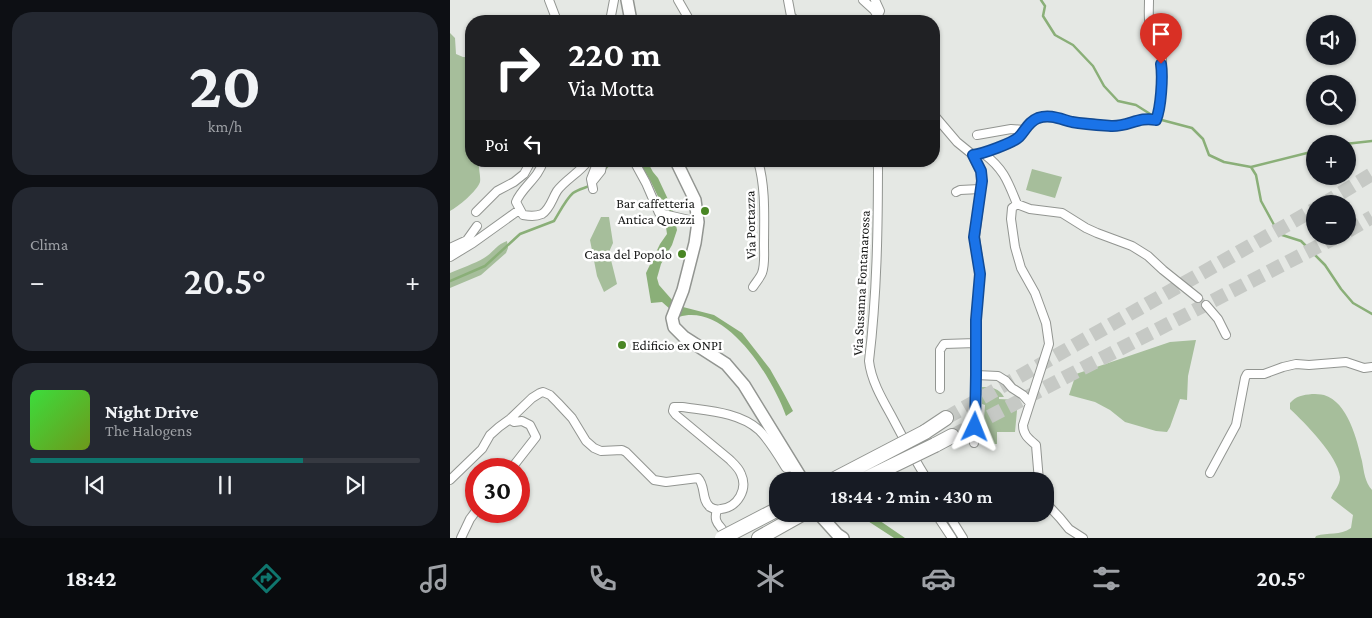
<!DOCTYPE html>
<html lang="it">
<head>
<meta charset="utf-8">
<style>
  body { margin:0; font-family:"Crimson Pro",serif; background:#242831; color:#f1f3f6; height:100vh; display:flex; flex-direction:column; font-size:19px; white-space:nowrap }
  * { box-sizing:border-box; margin:0 }
  p { font-size:16px; color:#9ea1a6 }
  .icon { flex:none; width:28px; height:28px; fill:none; stroke:currentColor; stroke-width:2; stroke-linecap:round; stroke-linejoin:round }
  .map { position:relative; flex:1; overflow:hidden }
  .panel { display:flex; flex-direction:column; gap:12px; padding:12px; background:#0d0f14; width:450px }
  .panel>* { flex:none }
  .guide { position:absolute; left:15px; top:15px; width:475px; height:152px; border-radius:20px; box-shadow:0 1px 4px #0004; background:#202124; color:#fff; overflow:hidden }
  .buttons { position:absolute; left:856px; top:15px; display:grid; gap:10px }
  .buttons a { display:grid; place-items:center; width:50px; height:50px; border-radius:50%; background:#171b24; box-shadow:0 1px 4px #0004; font-size:25px }
  .speed { position:absolute; left:15px; top:458px; display:flex; gap:10px; font-size:25px; font-weight:700; text-align:center }
  .speed>* { display:grid; place-content:center; width:65px; height:65px; border-radius:50%; background:#171b24; box-shadow:0 1px 4px #0004; line-height:1 }
  .speed .limit { border:8px solid #d22; background:#fff; color:#111 }
  .pin { position:absolute; display:grid; place-items:center; width:42px; height:42px; color:#fff; margin:-51px -21px; border-radius:50% 50% 50% 0; rotate:-45deg; box-shadow:0 0 5px #0007 }
  .pin .icon { rotate:45deg }
  .me { position:absolute; width:55px; margin:-28px; rotate:2deg; stroke-linejoin:round; filter:drop-shadow(0 0 4px #0008) }
  .turn { display:flex; align-items:center; gap:18px; height:105px; padding:0 20px; font-size:22px }
  .turn .icon { width:65px; height:65px; stroke-width:2.5 }
  .turn b { display:block; font-size:35px; line-height:42px }
  .then { display:flex; align-items:center; height:48px; padding:0 20px; background:#0003; gap:10px; font-size:19px }
  .big { font-size:38px; font-weight:600; line-height:1.1 }
  .panel .card { flex:1; display:flex; flex-direction:column; justify-content:center; gap:8px; min-width:0; padding:0 18px; border-radius:20px; background:#242831 }
  .panel .dial { align-items:center; gap:0 }
  .dial b { font-size:65px; line-height:1 }
  .song { display:flex; align-items:center; gap:15px }
  .cover { width:60px; height:60px; border-radius:8px; background:linear-gradient(135deg,hsl(120 70% 55%),hsl(80 70% 35%)) }
  .played { height:5px; border-radius:2px; background:linear-gradient(90deg,#0f766e 70%,#363941 70%) }
  .keys { display:flex; justify-content:space-around; direction:ltr }
  .heat { display:flex; justify-content:space-between; align-items:center; font-size:28px; direction:ltr }
  .trip { position:absolute; left:319px; top:472px; width:285px; height:50px; border-radius:20px; background:#171b24; box-shadow:0 1px 4px #0004; font-weight:600; line-height:50px; text-align:center }
  .tabs { display:flex; height:80px; justify-content:space-around; align-items:center; background:#090b0e; color:#9ea1a6 }
  .tabs .icon { width:35px; height:35px }
  .tabs .on { color:#0f766e }
  .tabs b { font-size:22px; color:#f1f3f6 }
  main { display:flex; flex:1; min-height:0 }
  .map>svg:first-child { display:block }
  .green { fill:#a6be9b }
  .water { fill:#8aaf78 }
  .lines { fill:none; stroke-linecap:round; stroke-linejoin:round }
  .stream { stroke:#8aaf78; stroke-width:2.5 }
  .highway-tunnel { stroke:#c6c9c5; stroke-width:14; stroke-dasharray:14 7; stroke-linecap:butt }
  .street-casing { stroke:#929591; stroke-width:10 }
  .secondary-casing { stroke:#929591; stroke-width:14 }
  .highway-casing { stroke:#929591; stroke-width:16 }
  .street { stroke:#fff; stroke-width:8 }
  .secondary { stroke:#fff; stroke-width:11 }
  .highway { stroke:#fff; stroke-width:14 }
  .highway-bridge-casing { stroke:#929591; stroke-width:16; stroke-linecap:butt }
  .highway-bridge { stroke:#fff; stroke-width:14 }
  .route-casing { stroke:#114b97; stroke-width:12 }
  .route { stroke:#1a73e8; stroke-width:9 }
  .poi-dot { fill:#498624; stroke:#fff; stroke-width:2 }
  .labels { text-anchor:middle; stroke-width:5; stroke-linejoin:round; paint-order:stroke }
  .poi-label { font-size:14px; fill:#171817; stroke:#fff; text-anchor:end }
  .street-label { font-size:14px; fill:#171817; stroke:#fff }
</style>
</head>
<body>
<main>
<section class="panel">
<div class="card dial"><b>20</b><p>km/h</p></div>
<div class="card"><p>Clima</p>
<div class="heat"><a>−</a><b class="big">20.5°</b><a>+</a></div>
</div>
<div class="card">
<div class="song"><i class="cover"></i><div><b>Night Drive</b><p>The Halogens</p></div></div>
<div class="played"></div>
<div class="keys"><svg class="icon" aria-label="previous" viewBox="0 0 24 24"><path d="M18 5L8 12l10 7zM5 5v14"/></svg><svg class="icon" aria-label="pause" viewBox="0 0 24 24"><path d="M8 5v14M16 5v14"/></svg><svg class="icon" aria-label="next" viewBox="0 0 24 24"><path d="M6 5l10 7-10 7zM19 5v14"/></svg></div>
</div>
</section>
<div class="map">
<svg width="922" height="538" viewBox="0 0 922 538">
  <rect width="100%" height="100%" fill="#e5e8e4"/>
  <path class="green" d="M0,33L5,38L6,54L13,57H21V161H29C28,168 31,176 30,182C27,191 8,207 0,211Z
    M582,169L612,177L605,198L576,190Z
    M151,217H159L163,243L159,252L167,284L154,292L147,276L140,240Z
    M57,241L58,248L56,253L31,275L0,288V273C11,268 24,264 34,258C44,252 46,245 57,241Z
    M746,340L738,376L737,400L730,399L720,427L717,432L706,431L675,422L660,410L645,402L619,395L626,374L720,342Z
    M532,387C542,387 549,388 554,397H549V399L568,400L565,432H547V444H538L540,441L536,439L533,433L535,405L532,404Z
    M862,394C866,394 870,394 874,395C898,402 907,440 912,461C914,472 915,482 922,490V538H865L866,536C878,532 890,536 901,528L903,515L881,498C884,490 890,486 890,477C888,456 855,423 840,409V403C846,396 853,395 862,394Z"/>
  <path class="water" d="M189,161H197L203,172L208,178L223,210L227,230L222,245L211,264L207,278L209,285L223,301L233,307L264,315L292,333L320,369L333,392L343,411L336,416C323,379 277,302 229,317L212,302L201,303L196,273L210,244L217,234L213,207L201,182Z
    M407,514H420L455,538H444Z"/>
  <g class="lines">
    <path class="stream" d="M591,0L595,6L593,16L605,35L623,45L643,66L654,86L668,101L686,105L708,119L742,128L753,139L759,155L774,162L801,167L806,175L811,201L829,234L851,241L875,265L891,289L903,303L922,314
      M895,144L922,141
      M801,167L865,151
      M154,170L162,161
      M0,281L35,266L70,234L104,221C109,213 116,199 123,193C131,187 142,188 149,179"/>
    <path class="highway-tunnel" d="M873,204L922,174
      M898,231L922,217
      M496,418L865,209
      M502,436L888,236"/>
    <defs>
      <path id="street" d="M99,0L107,21
        M228,0L240,21
        M338,0L341,16L346,21
        M413,0L424,10L431,21
        M425,0L430,11L428,15
        M160,21L164,0
        M484,115L507,142L523,155L534,154C554,169 558,182 567,204L580,209L612,213L636,228L647,233L682,246L698,256L713,270L748,298
        M527,135L561,129L574,130
        M532,154C541,148 551,148 560,143C571,138 574,125 585,120C598,113 610,119 622,122C627,123 633,123 638,123C647,124 656,126 665,126C681,126 690,116 705,120C712,107 715,58 709,45C707,39 701,35 700,28C698,19 699,9 699,0
        M523,155L531,171L532,181L525,237L530,274L526,319V375L524,443
        M93,161C89,178 72,187 66,202L73,215C79,216 85,217 92,214C100,209 102,199 107,191C115,180 129,173 138,161
        M184,161L196,183L209,213L248,222
        M428,161C428,228 427,295 419,361C421,380 432,399 441,415C453,438 465,460 478,481
        M143,181L151,171L153,161
        M143,189L141,179L148,161
        M506,192L510,190L530,189
        M567,204L562,208L561,219L565,247L571,268L585,293L596,323L599,344L573,425C573,435 579,439 586,445L589,481
        M26,212L47,191L64,182L74,174L81,161
        M0,248L17,240L27,226
        M0,257L23,243L69,210
        M303,287C306,282 310,278 312,273C315,265 314,255 314,246C314,219 316,188 308,161
        M756,305L768,319L776,335
        M526,375L548,376L556,381L562,388L573,395L580,403
        M490,389V350L494,344L526,343
        M60,419L64,422L72,421L80,425L86,437L61,469
        M760,473L786,425L795,378L797,374H814L833,367L846,364L859,365L896,362L914,368L922,367
        M0,480L32,449L40,435L49,427L60,419L82,398L90,393L93,392L100,395L108,403L122,418L136,441L144,448L151,451L172,450L176,452L204,480L216,482L248,478C256,486 251,500 260,507C263,509 267,510 271,509C288,507 298,489 291,474C289,468 283,463 279,459L226,415L223,411L224,407H232C258,411 289,412 309,430C320,441 328,455 336,468L345,467
        M595,502L610,518L619,529L633,538
        M267,510C262,525 273,525 277,538
        M486,514L502,538
        M498,514L513,538
        M11,538L20,519L26,511"/>
      <path id="secondary" d="M177,0L181,21
        M226,161L245,200L248,222L245,243L233,290L222,318L224,327L234,337L276,364L294,385L353,481
        M369,514L387,534L393,538"/>
      <path id="highway" d="M475,432L496,418
        M485,445L502,436
        M309,538L352,514"/>
    </defs>
    <use href="#street" class="street-casing"/>
    <use href="#secondary" class="secondary-casing"/>
    <use href="#highway" class="highway-casing"/>
    <use href="#street" class="street"/>
    <use href="#secondary" class="secondary"/>
    <use href="#highway" class="highway"/>
    <defs>
      <path id="highway-bridge" d="M381,481L475,432
        M411,481L485,445
        M272,538L328,509"/>
    </defs>
    <use href="#highway-bridge" class="highway-bridge-casing"/>
    <use href="#highway-bridge" class="highway-bridge"/>
  </g>
  <g class="lines">
    <defs>
      <path id="route" d="M525,427L526,375V320L530,274L524,237L532,181L531,171L523,155C532,154 563,143 569,137C576,130 578,122 588,118C600,114 610,119 622,122C634,124 648,125 661,126C678,127 689,116 706,120C711,108 713,77 711,64"/>
    </defs>
    <use href="#route" class="route-casing"/>
    <use href="#route" class="route"/>
  </g>
  <g class="poi-dot">
    <circle cx="255" cy="211" r="5"/>
    <circle cx="232" cy="254" r="5"/>
    <circle cx="172" cy="345" r="5"/>
  </g>
  <g class="labels">
    <g class="poi-label">
      <text x="245" y="208">Bar caffetteria<tspan x="245" dy="16">Antica Quezzi</tspan></text>
      <text x="222" y="259">Casa del Popolo</text>
      <text x="182" y="350" text-anchor="start">Edificio ex ONPI</text>
    </g>
    <g class="street-label">
      <text transform="translate(300 225) rotate(-91)" y="5">Via Portazza</text>
      <text transform="translate(411 283) rotate(-87)" y="5">Via Susanna Fontanarossa</text>
    </g>
  </g>
</svg>
<div class="buttons">
<a><svg class="icon" aria-label="sound" viewBox="0 0 24 24"><path d="M4 9h4l5-4v14l-5-4H4zM17 9q2 3 0 6"/></svg></a>
<a><svg class="icon" aria-label="search" viewBox="0 0 24 24"><circle cx="10" cy="10" r="6"/><path d="M15 15l6 6"/></svg></a>
<a>+</a>
<a>−</a>
</div>
<div class="speed"><div class="limit">30</div></div>
<div class="pin" style="left:711px;top:64px;background:#d93025"><svg class="icon" aria-label="arrive" viewBox="0 0 24 24"><path d="M6 21V4h12l-3 4 3 4H6"/></svg></div>
<svg class="me" style="left:525px;top:427px" viewBox="-20 -20 40 40"><path d="M0-17L14 15 0 8-14 15z" fill="#1a73e8" stroke="#fff" stroke-width="4"/></svg>
<div class="trip">18:44 · 2 min · 430 m</div>
<div class="guide">
<div class="turn"><svg class="icon" aria-label="right" viewBox="0 0 24 24"><path d="M7 20v-9h11M14 6l5 5-5 5"/></svg><div><b>220 m</b>Via Motta</div></div>
<div class="then">Poi<svg class="icon" aria-label="left" viewBox="0 0 24 24"><path d="M17 20v-9H6M10 6l-5 5 5 5"/></svg></div>
</div>
</div>
</main>
<nav class="tabs">
<b>18:42</b>
<svg class="icon on" aria-label="directions" viewBox="0 0 24 24"><path d="M12 3l9 9-9 9-9-9zM9 14v-3h6M13 9l2 2-2 2"/></svg>
<svg class="icon" aria-label="music" viewBox="0 0 24 24"><path d="M9 18V5l10-2v13"/><circle cx="6" cy="18" r="3"/><circle cx="16" cy="16" r="3"/></svg>
<svg class="icon" aria-label="phone" viewBox="0 0 24 24"><path d="M5 4h4l2 5-3 2q2 4 5 5l2-3 5 2v4C11 20 4 13 5 4z"/></svg>
<svg class="icon" aria-label="climate" viewBox="0 0 24 24"><path d="M12 3v18M4 7l16 10M4 17L20 7"/></svg>
<svg class="icon" aria-label="car" viewBox="0 0 24 24"><path d="M5 17H2v-5l4-1 3-4h7l3 4 3 1v5h-3M9 17h6M6 11h13"/><circle cx="7" cy="17" r="2"/><circle cx="17" cy="17" r="2"/></svg>
<svg class="icon" aria-label="filters" viewBox="0 0 24 24"><path d="M4 7h16M4 17h16"/><circle cx="9" cy="7" r="2"/><circle cx="15" cy="17" r="2"/></svg>
<b>20.5°</b>
</nav>
</body>
</html>
